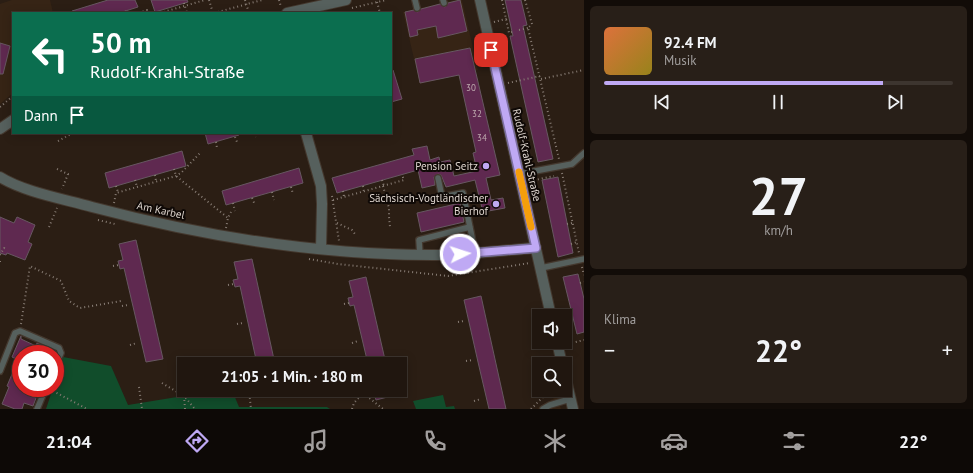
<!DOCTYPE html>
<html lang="de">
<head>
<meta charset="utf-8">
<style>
  body { margin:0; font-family:"PT Sans",sans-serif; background:#281f18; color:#f1f3f6; height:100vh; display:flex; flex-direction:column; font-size:15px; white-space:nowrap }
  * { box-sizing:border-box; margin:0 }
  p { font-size:13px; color:#a29f9e }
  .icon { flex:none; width:22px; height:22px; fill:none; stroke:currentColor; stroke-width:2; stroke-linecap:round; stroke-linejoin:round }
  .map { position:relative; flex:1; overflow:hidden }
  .drawer { display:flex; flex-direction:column; gap:6px; padding:6px; background:#120c08; width:389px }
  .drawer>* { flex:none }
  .guide { position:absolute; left:12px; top:12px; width:380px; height:122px; border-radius:0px; box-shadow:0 2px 10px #0003,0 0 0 1px #3d352f; background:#0b6e4f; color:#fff; overflow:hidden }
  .tools { position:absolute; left:532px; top:309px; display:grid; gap:8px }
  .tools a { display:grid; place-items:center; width:40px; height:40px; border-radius:0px; background:#20160f; box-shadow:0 2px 10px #0003,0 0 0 1px #3d352f; font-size:20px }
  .speed { position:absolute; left:12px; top:345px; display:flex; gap:8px; font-size:20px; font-weight:700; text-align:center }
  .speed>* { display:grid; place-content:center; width:52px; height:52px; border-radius:50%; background:#20160f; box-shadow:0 2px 10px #0003,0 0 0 1px #3d352f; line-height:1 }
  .speed .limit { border:6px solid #d22; background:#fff; color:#111 }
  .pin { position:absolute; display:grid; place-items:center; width:34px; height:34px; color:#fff; margin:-17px; border-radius:8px; box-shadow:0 2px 6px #0006 }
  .me { position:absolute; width:44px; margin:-22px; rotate:86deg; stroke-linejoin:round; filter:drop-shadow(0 0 3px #0008) }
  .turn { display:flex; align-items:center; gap:14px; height:84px; padding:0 12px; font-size:18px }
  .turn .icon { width:52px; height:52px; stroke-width:2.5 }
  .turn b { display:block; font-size:28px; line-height:34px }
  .then { display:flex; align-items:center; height:38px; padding:0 12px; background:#0003; gap:8px; font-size:15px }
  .big { font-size:30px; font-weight:700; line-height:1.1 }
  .drawer .card { flex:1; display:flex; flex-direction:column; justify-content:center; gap:6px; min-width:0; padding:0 14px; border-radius:6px; background:#281f18 }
  .drawer .dial { align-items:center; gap:0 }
  .dial b { font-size:52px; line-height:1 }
  .song { display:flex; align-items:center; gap:12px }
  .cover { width:48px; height:48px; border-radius:6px; background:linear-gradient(135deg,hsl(20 70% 55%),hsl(50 70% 35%)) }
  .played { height:4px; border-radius:2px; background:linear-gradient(90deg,#bfa9f4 80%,#3d352f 80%) }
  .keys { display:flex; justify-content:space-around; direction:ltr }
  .heat { display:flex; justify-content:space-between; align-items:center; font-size:22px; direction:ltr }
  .trip { position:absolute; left:177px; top:357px; width:230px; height:40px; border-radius:0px; background:#20160f; box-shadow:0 2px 10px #0003,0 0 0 1px #3d352f; font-weight:700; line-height:40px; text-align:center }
  .menu { display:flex; height:64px; justify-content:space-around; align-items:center; background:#0d0906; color:#a29f9e }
  .menu .icon { width:28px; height:28px }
  .menu .selected { color:#bfa9f4 }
  .menu b { font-size:18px; color:#f1f3f6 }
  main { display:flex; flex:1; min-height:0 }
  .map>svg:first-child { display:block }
  .built { fill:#362415 }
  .green { fill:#114d2b }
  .building { fill:#5f2950; stroke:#675761 }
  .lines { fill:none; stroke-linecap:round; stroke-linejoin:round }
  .service-casing { stroke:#44382e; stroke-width:8 }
  .minor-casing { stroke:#44382e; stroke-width:12 }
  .tertiary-casing { stroke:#44382e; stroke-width:12 }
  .path { stroke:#887d75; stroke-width:2; stroke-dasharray:1 3; stroke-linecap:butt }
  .service { stroke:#56605d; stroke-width:5.5 }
  .minor { stroke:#56605d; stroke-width:10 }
  .tertiary { stroke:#56605d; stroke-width:10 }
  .route-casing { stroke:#7c6e9f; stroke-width:10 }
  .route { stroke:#bfa9f4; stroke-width:7 }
  .slow { stroke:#f59e0b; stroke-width:7 }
  .poi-dot { fill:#bfa9f4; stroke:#0f0906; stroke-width:1.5 }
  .labels { text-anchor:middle; stroke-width:4; stroke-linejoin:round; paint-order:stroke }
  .number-label { font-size:9px; fill:#bfabaf }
  .street-label { font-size:11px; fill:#dfd6cf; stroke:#0f0906 }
  .poi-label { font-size:11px; fill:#dfd6cf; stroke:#0f0906; text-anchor:end }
</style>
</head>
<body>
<main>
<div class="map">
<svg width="584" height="409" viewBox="0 0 584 409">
  <rect width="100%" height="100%" fill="#2b1e14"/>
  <path class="built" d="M12,0H50L53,13H13V93L0,104V4Z
    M455,0H462L478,70L420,84L403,12Z
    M558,396L561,409H537L540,406Z"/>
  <path class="green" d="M63,357L111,366L128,405L220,390H232L239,407H327L330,409H46L53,388H55V382Z
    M443,395L446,407L454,406L455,409H416L413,401Z"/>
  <path class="building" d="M108,0H135L138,7L119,13H73L72,11Z
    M151,0H187L188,2L155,12Z
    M460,0L467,31L438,38L436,26L417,30L418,35L410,37L405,12L414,10L418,12L421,9L440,4L445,7L448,3Z
    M505,0H521L527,25L523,26L553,159L538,162L510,36H513Z
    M0,43L10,46L3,74H0Z
    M470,48L500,175L486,178L491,200L503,198L505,208L483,212L475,180L446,187L441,175L438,174L434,177L435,185L422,188L418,170L337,193L332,178L414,155L412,149L427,146L430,160L439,157L440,162L450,160L454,176L477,171L473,153L476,152L459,75L420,83L415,59Z
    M393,70L402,99L391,102V71Z
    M205,133H239V135L208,144Z
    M182,151L186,166L109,188L105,173Z
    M299,168L303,183L226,205L222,191Z
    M558,177L573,253L558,257L542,180Z
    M460,203L464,222L421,232L417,213Z
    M0,217L14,223L17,217L35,225L28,242L32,244L25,260L7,253L6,255L0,253Z
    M136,240L163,359L146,362L124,268L120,269L118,261L123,260L119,244Z
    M252,259L275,364H257L240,286L235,287L233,280L238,279L234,262Z
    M578,274L584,299V332L577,334L563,277Z
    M366,277L386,364H368L354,305L350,306L348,298L353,297L349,281Z
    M481,296L506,409H489L478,362L464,300Z
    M21,336V339L36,346L37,343L56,351V354H21V388H26L24,392L36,398L33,406L24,403L22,409H15L2,404L9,387L7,386L18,360L12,357Z
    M373,390H402L403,393L376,400Z"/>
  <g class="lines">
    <defs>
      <path id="service" d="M415,0L417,8
        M443,0L444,3
        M519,174L572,164L584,153
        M438,178L442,197L463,193L475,252
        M420,255L419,240L470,227
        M541,268L584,259
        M0,371L15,333L20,331L59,348L61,353L55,367
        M37,409L46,388
        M543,409L550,405L570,399"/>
      <path id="minor" d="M287,13L346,0
        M0,129L13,120
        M306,133L321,186L322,204L321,249
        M0,177C24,192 64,199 92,207C206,237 325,256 442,255C474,254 505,250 536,248"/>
      <path id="tertiary" d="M480,0L551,316
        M557,342L562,364
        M565,375L573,409"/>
    </defs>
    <use href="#service" class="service-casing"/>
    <use href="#minor" class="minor-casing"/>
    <use href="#tertiary" class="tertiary-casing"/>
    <path class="path" d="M209,0L213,13
      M245,0L249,13
      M279,0L281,7
      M502,0L509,33L512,32
      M525,0L532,24L528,28L559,159
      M377,2L380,13
      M184,3L187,13
      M352,8L386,0
      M125,11L126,13
      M139,13L147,10V13
      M160,13L205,0
      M214,13L262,0
      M494,22L509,18
      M519,30L528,28
      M541,79L584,70
      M508,83L540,76
      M391,106L392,110
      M0,107L13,96
      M255,133L256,137
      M235,137L237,142
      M58,141L73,133
      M216,142L217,148
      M57,169L68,174L62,189
      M174,169L176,176L228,218
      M562,173L579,253
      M155,175L156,181
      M135,180L137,187
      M382,180L384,186
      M530,181L554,176
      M116,186L118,192
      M363,186L364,192
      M383,186L389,208V217L390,227
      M291,187L293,194
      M343,191L344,197
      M272,192L274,200
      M332,196L339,241
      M252,198L255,205
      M333,200L404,180L402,175
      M114,203L116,193L176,176L182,172L201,152
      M233,203L235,211
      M98,220L115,224
      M337,223L352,230L355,234
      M567,224L572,223
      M49,227L57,208
      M226,228L228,218L231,212
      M571,244L577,242
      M0,255L4,248L7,250
      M309,259L338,264L448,276L530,263
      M0,261V263
      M113,266L119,265
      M582,267L584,275
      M580,283L584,282
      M228,285L234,284
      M344,304L349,303
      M122,306L128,305
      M458,322L464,321
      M21,324L30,266L61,281L69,301L80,308L121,301
      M237,324L243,323
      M352,343L358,341
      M568,344L584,340
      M130,345L137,343
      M466,361L473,360
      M246,363L252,362
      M234,364L245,361
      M162,383L184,396L195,409
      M139,387L142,409
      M249,390L251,409
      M53,391L87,409
      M474,401L481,399
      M185,409L184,396L189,390
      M352,409L354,403L363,393L383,409
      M531,409L550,390"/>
    <use href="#service" class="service"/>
    <use href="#minor" class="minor"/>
    <use href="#tertiary" class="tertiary"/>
  </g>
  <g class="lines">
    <defs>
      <path id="route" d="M460,254L536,248L491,50"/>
    </defs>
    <use href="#route" class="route-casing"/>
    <use href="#route" class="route"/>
    <path class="slow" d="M519,172L531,227"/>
  </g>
  <g class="poi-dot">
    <circle cx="486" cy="166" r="4"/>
    <circle cx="496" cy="204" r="4"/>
  </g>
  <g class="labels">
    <g class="number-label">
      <text x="471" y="91">30</text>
      <text x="477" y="117">32</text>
      <text x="482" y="141">34</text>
    </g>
    <g class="street-label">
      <text transform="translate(527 155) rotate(77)" y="4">Rudolf-Krahl-Straße</text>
      <text transform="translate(161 210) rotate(12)" y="4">Am Karbel</text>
    </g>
    <g class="poi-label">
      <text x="478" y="170">Pension Seitz</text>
      <text x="488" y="202">Sächsisch-Vogtländischer<tspan x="488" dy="13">Bierhof</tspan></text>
    </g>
  </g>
</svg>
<div class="tools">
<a><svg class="icon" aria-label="sound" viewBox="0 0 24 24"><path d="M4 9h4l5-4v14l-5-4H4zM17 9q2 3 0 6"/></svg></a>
<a><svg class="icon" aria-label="search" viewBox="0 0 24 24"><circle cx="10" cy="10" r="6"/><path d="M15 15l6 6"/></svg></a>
</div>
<div class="speed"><div class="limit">30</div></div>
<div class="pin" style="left:491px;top:50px;background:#d93025"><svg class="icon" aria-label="arrive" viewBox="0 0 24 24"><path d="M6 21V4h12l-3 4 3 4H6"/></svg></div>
<svg class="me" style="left:460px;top:254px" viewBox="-20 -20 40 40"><circle r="17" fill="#bfa9f4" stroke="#fff" stroke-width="3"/><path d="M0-11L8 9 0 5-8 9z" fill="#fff"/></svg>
<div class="trip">21:05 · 1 Min. · 180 m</div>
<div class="guide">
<div class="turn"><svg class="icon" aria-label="left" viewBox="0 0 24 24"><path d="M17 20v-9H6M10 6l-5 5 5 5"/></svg><div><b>50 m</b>Rudolf-Krahl-Straße</div></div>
<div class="then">Dann<svg class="icon" aria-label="arrive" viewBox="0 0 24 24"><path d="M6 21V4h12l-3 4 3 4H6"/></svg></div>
</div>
</div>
<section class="drawer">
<div class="card">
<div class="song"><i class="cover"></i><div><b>92.4 FM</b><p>Musik</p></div></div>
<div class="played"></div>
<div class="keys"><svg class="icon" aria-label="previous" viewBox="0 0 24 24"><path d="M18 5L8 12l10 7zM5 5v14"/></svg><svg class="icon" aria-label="pause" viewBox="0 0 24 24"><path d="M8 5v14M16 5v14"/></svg><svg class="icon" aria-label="next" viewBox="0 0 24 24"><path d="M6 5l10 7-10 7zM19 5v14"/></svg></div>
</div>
<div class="card dial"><b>27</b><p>km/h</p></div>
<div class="card"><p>Klima</p>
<div class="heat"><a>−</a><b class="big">22°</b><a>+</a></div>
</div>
</section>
</main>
<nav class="menu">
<b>21:04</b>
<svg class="icon selected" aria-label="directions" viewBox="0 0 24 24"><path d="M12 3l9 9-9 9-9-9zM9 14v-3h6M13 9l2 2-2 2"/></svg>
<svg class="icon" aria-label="music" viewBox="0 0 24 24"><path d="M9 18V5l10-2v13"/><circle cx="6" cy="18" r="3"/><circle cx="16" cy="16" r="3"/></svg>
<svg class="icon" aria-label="phone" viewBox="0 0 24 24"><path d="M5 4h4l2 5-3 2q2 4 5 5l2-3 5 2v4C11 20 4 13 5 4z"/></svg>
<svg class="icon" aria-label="climate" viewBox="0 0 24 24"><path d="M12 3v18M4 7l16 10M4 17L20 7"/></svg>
<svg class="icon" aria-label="car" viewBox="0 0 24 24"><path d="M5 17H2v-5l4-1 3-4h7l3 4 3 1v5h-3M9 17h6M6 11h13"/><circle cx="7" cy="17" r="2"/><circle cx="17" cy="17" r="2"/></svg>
<svg class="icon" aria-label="filters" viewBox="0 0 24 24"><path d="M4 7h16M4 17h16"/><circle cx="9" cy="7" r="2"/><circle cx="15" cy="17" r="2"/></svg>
<b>22°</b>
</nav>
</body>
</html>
